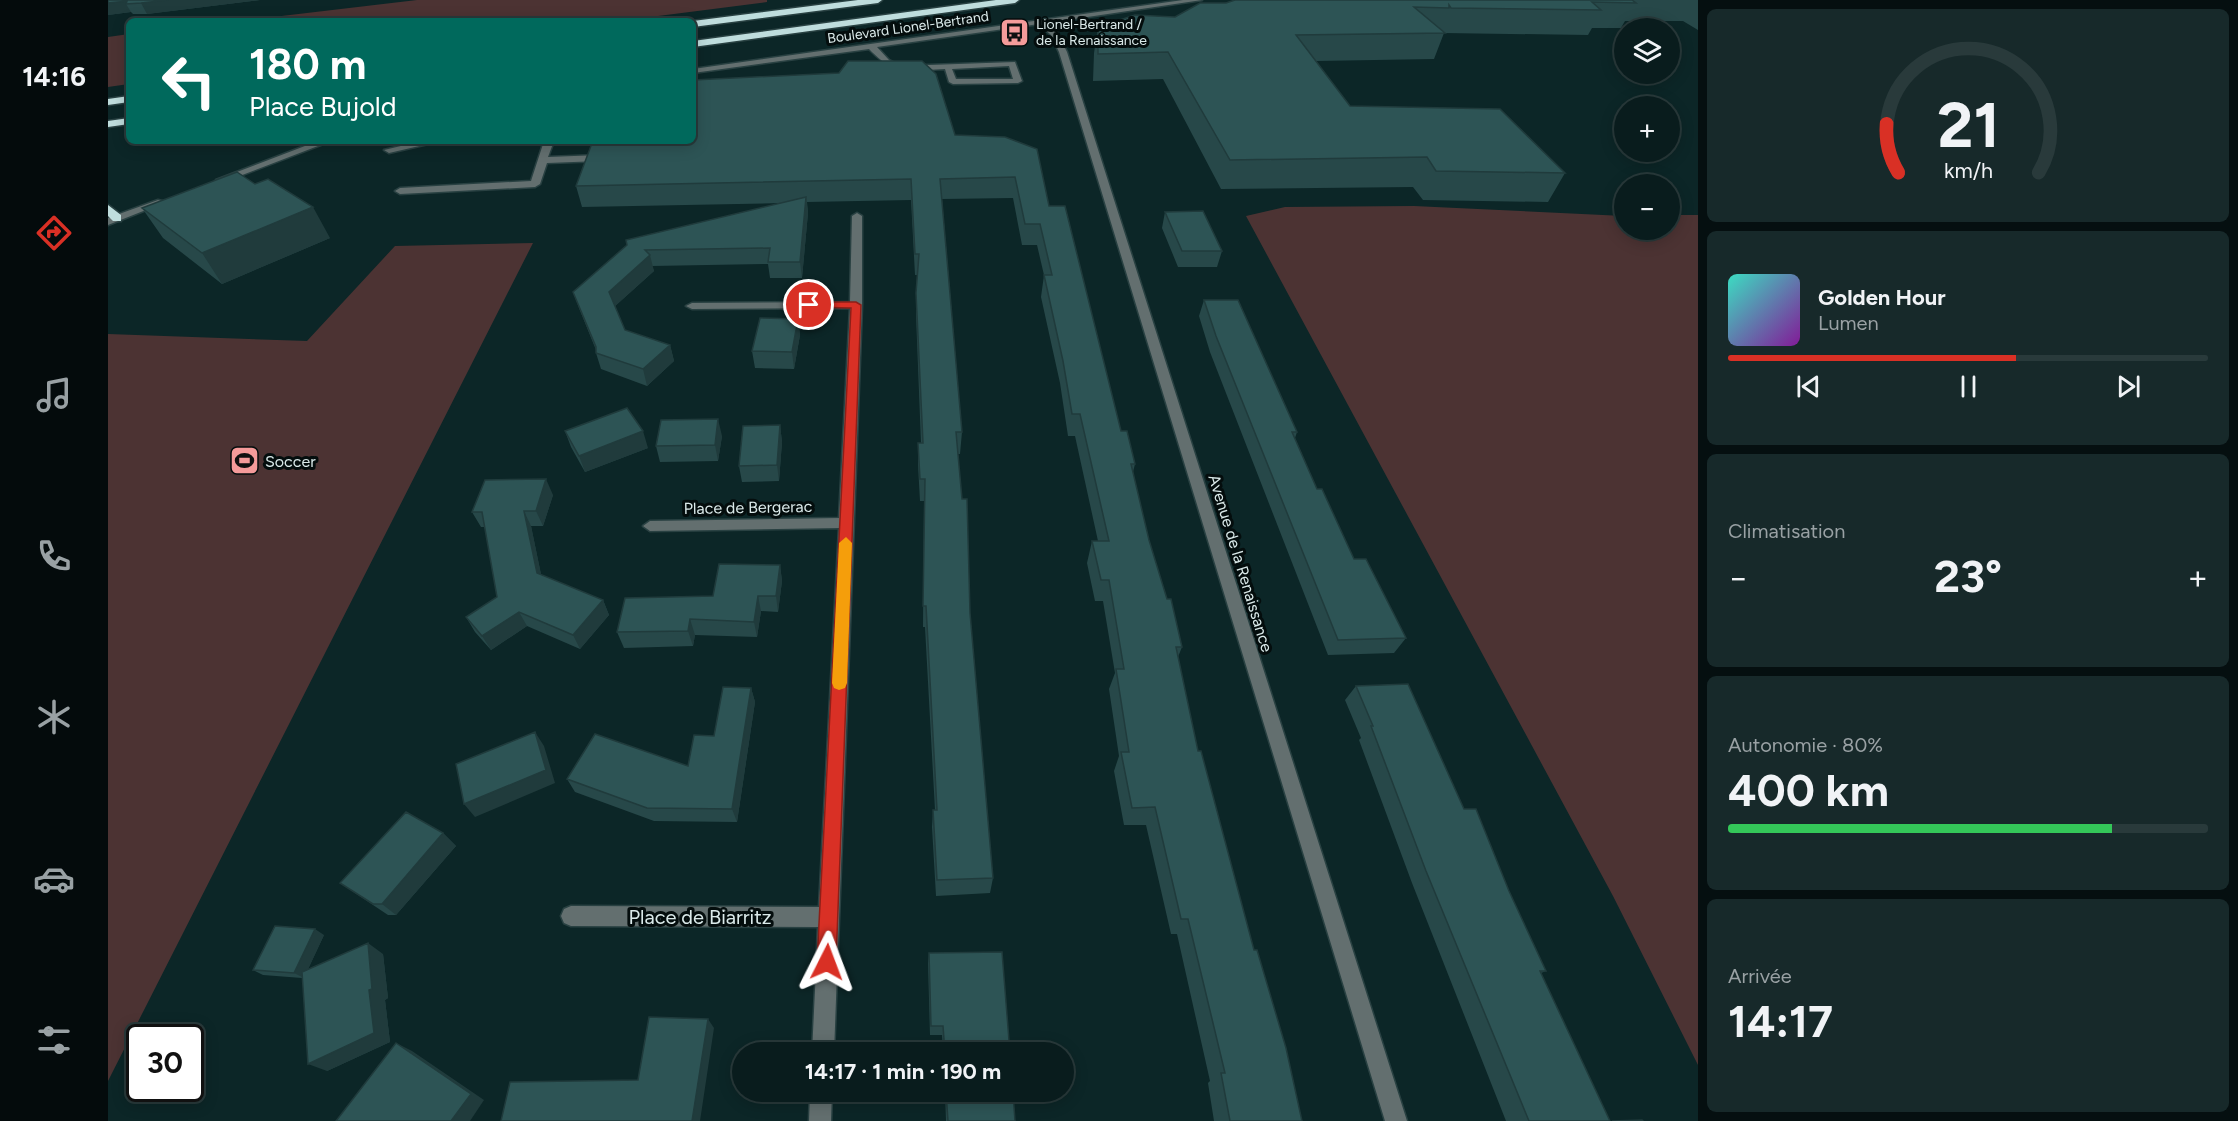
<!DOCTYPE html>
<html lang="fr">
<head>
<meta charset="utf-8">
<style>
  body { margin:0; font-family:Figtree,sans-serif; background:#17292a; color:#f1f3f6; height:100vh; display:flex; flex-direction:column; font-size:22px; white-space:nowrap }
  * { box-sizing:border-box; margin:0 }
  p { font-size:20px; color:#99a1a4 }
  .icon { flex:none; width:33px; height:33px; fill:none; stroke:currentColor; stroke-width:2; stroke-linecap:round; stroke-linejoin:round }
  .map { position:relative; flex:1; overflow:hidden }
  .side { display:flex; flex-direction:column; gap:9px; padding:9px; background:#050f10; width:540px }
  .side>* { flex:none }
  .top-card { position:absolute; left:18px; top:18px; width:570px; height:126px; border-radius:9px; box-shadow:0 3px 15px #0003,0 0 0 2px #293a3b; background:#00695c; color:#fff; overflow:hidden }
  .buttons { position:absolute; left:1506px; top:18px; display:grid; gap:12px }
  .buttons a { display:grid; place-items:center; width:66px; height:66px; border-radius:50%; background:#091c1d; box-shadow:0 3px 15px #0003,0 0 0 2px #293a3b; font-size:30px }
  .speed { position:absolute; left:18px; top:1024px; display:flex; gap:12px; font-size:30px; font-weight:700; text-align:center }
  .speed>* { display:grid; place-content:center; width:78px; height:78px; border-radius:50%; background:#091c1d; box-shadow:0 3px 15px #0003,0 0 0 2px #293a3b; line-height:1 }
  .speed .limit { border:3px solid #111; border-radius:9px; background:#fff; color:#111 }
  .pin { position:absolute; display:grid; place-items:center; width:51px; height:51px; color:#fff; margin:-26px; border:3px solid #fff; border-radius:50%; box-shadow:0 2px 6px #0007 }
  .me { position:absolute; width:66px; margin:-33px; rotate:3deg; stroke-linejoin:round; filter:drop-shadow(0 0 4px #0008) }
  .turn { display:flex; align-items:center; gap:21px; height:126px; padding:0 24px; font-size:27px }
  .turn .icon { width:78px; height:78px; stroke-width:2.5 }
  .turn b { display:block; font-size:42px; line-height:51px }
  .big { font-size:45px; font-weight:700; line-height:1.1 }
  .side .widget { flex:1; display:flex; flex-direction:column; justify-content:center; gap:9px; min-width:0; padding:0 21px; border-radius:9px; background:#17292a }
  .side .dial { align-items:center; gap:0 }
  .dial svg { height:156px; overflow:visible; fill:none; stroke:#293a3b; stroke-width:7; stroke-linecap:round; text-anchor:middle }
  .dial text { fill:#f1f3f6; stroke:none }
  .song { display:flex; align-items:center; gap:18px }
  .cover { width:72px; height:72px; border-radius:9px; background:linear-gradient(135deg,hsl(170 70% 55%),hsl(290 70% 35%)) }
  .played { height:6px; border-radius:3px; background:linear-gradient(90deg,#d93025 60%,#293a3b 60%) }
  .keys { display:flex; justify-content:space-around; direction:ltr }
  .heat { display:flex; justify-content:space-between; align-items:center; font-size:33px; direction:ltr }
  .charge { height:9px; border-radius:4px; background:linear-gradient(90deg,#34c759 80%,#293a3b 0) }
  .trip { position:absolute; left:624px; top:1042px; width:342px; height:60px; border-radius:30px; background:#091c1d; box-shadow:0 3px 15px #0003,0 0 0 2px #293a3b; font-weight:700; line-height:60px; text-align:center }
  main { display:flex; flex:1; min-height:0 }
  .dock { display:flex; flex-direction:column; width:108px; justify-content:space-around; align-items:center; background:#040b0c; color:#99a1a4 }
  .dock .icon { width:42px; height:42px }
  .dock .current { color:#d93025 }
  .dock b { font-size:27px; color:#f1f3f6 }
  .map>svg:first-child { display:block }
  .green { fill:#4c3333 }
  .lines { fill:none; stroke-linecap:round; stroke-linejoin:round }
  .minor-casing { stroke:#294142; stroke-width:3 }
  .highway-casing { stroke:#294142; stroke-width:3 }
  .minor { fill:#636f6f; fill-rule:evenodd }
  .highway { fill:#bfdddd; fill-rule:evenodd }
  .wall { fill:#274849 }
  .shaded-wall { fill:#203b3c }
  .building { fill:#2d5455; stroke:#203b3c; stroke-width:1.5 }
  .route { fill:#d93025; stroke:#8d1f18; stroke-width:1.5 }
  .slow { fill:#f59e0b }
  .labels { text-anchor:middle; stroke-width:6; stroke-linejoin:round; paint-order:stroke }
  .far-poi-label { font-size:14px; fill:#dbeaea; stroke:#040d0d; text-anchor:start }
  .far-street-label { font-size:14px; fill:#dbeaea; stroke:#040d0d }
  .poi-label { font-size:16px; fill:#dbeaea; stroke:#040d0d; text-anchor:start }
  .street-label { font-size:16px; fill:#dbeaea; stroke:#040d0d }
  .near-street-label { font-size:20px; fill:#dbeaea; stroke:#040d0d }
</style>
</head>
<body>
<main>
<nav class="dock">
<b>14:16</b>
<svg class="icon current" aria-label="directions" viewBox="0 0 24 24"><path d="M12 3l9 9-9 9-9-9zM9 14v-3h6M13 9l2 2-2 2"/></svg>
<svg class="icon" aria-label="music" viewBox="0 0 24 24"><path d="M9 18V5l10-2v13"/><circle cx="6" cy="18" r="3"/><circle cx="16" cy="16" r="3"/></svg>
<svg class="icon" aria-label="phone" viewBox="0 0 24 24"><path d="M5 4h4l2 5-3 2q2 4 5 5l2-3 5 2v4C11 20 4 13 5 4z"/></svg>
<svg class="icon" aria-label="climate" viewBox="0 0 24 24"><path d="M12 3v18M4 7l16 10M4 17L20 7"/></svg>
<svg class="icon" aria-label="car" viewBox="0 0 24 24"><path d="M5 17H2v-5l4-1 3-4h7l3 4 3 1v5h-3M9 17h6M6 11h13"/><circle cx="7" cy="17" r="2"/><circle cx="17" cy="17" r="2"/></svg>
<svg class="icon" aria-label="filters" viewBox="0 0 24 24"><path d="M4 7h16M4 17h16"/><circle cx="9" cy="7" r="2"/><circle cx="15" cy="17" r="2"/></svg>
</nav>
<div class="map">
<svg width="1590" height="1121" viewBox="0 0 1590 1121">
  <rect width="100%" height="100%" fill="#0c2627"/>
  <path class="green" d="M309,0H659V2L511,21H132Z
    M21,34V84L0,87V37Z
    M1306,206L1516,216V230H1562V215H1590V1065L1505,896L1138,216L1177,207Z
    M425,243L0,1081V334L199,341L287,246Z"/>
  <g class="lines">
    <defs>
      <path id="minor" d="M1075,0H1094L939,23L949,32L959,52L1299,1121H1277L951,52L943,35L931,24L769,47L781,60L793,66L907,62L914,81L910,83L845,84L841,82L837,69C801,70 788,77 761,49L585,73V69ZM901,66L905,79H848L844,69Z
        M210,141H223L116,182L108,180Z
        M314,141H333L281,153L276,150Z
        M436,141H446L440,157L492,155L497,158L492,161L439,163L432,184L427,187L292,194L287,191L292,188L423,181Z
        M50,200L58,202L0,225V218Z
        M749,213L754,216V305L726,1053H704L710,927L463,926L456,923L453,916L456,909L463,906L711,907L731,528L542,531L535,526L542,521L731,518L742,308L584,309L578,306L584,303L742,302L744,216Z
        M702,1092H724L723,1121H701Z"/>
      <path id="highway" d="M750,0H774L770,3L585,27V21Z
        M888,0H911L907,3L585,47V41Z
        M21,96V102L0,105V99Z
        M21,118V124L0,127V121Z
        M0,205L13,215V221H5L0,216Z"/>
    </defs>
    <use href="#minor" class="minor-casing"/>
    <use href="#highway" class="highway-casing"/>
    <use href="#minor" class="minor"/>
    <use href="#highway" class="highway"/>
  </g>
  <path class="wall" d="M0,0H152L39,14H25L23,12L0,15Z
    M1127,0H1590V30L1575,21H1517L1513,28H1484L1480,35L1336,33L1326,59L1208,61L1242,106L1457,173L1440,202L1315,200L1305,187L1113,189L1055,79L985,81L986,53L990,27L1067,17Z
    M847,135L897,137L941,206L1013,431L1027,464L1025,472L1041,540L1074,647L1070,657L1090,751L1194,1121H1106L1100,1083L1102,1081L1069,934H1063L1038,825H1016L1006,771L1011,756L1001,689L1007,673L995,601H987L979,563L984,541H990L967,436H960L952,383L933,297L936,275L929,245H914L905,198L834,199L854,432L852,454H850L862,613L885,878L882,893L828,896L824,827L825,810H827L817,627H815L816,501H812L810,465V443H813L808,315L809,275H807L803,200L699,202L700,213L694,278H662L660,264L544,266L546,271L507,306L517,330L562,345L566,361L539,386L493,369L488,353V350L471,308L465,292L519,245L676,203L474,207L468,186Z
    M34,208L222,238L114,284L55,238Z
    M1057,212L1114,251L1109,267H1070L1054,228Z
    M1096,300L1189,432L1187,438L1209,489L1246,559L1298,638L1286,653L1220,655L1102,352L1091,316Z
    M690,319L692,335L686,369L647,368L644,351Z
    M672,425L674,442L671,481L634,482L631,466Z
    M457,431L540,448L477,472L463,447Z
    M614,436L610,461L552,462L548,446Z
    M445,495L435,526H423L433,575L495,600L501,615L472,649L419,626L383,650L367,632L358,617L389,597L377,527H373L364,512Z
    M672,565L674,581L670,612L653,611L649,637L587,635L585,646L516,648L509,632L605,596Z
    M1248,686L1356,809L1401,891L1438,971L1433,973L1502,1121H1398L1304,883L1251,740L1253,738L1237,700Z
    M643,688L647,702L629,822L546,821L467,792L459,779L580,766L606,736Z
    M335,833L348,846L288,915H280L232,883Z
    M216,935L200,969L275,954L280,998L277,1000L282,1042L219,1071L194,978L155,975L145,970Z
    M821,953L902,1053H835L834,1035H822L820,963Z
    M837,1092H905L907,1121H838Z"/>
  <path class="shaded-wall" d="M60,0H152L39,14L33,3Z
    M19,1L18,4L23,12L0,15V3Z
    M698,197L700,213L694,278L692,262Z
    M205,207L222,238L114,284L94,253Z
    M542,255L546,271L505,308L501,292Z
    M690,319L692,335L686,369L684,352Z
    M562,345L566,361L539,386L535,369Z
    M610,419L614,436L610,461L607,445Z
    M672,425L674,442L671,481L669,465Z
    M535,431L540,448L477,472L471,456Z
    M438,479L445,495L435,526L428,511Z
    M416,511L423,526L436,588L429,573Z
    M672,565L674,581L670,612L668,596Z
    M650,596L653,611L649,637L646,622Z
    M495,600L501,615L472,649L465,635Z
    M411,612L419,626L383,650L374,636Z
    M582,619L587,635L585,646L580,631Z
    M643,688L647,702L629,822L624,809Z
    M427,732L436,746L447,783L367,817L356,804Z
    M335,833L348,846L288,915L274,904Z
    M207,929L216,935L196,978L186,973Z
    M260,943L275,954L280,998L277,1000L282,1042L219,1071L200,1064L261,990Z
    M600,1019L606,1028L592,1121H584Z
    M288,1043L304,1051L376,1100L362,1121H343Z"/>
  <path class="building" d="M0,0H60L33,3L18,4L19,1L0,3Z
    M1127,0H1524L1528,3L1484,2L1493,10L1343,8L1341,5V8L1306,7L1337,33L1188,35L1242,106L1392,109L1457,173L1328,171L1319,157L1122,160L1060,52L990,54V27L1027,15L1067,17L1092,3H1118Z
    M740,61H814L828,74L847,135L897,137L929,149L941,206H957L1013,431H1019L1027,464H1023L1041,540L1059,599H1063L1074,647H1068L1090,751H1093L1146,950H1149L1178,1048L1194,1121H1122L1113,1073H1117L1080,919H1073L1047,807L1024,808L1013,752H1021L1008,669H1016L1001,580H993L984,541H1001L972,414H964L955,361L936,275H944L932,224H917L907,177L832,179L854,432H848L854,499H859L862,613L885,878L829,880L825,810H829L818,606H815L817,479H812L810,443H815L808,293L811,254H807L803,179L468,186L484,143L489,141H585V80L731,73Z
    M129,172L147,184L160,179L205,207L94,253L34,208Z
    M698,197L692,262H660L662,248L537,250L542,255L501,292L517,330L562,345L535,369L488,353V347L465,292L519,245L518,240Z
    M1095,211L1114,251H1074L1057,212Z
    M1096,300H1130L1189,432H1184L1209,489H1214L1246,559H1258L1298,638L1230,640L1108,336Z
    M652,318L690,319L684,352L644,351Z
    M519,408L535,431L471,456L457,431Z
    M610,419L607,445L548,446L553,420Z
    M672,425L669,465L631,466L635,426Z
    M438,479L428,511H416L429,573L495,600L465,635L411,612L374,636L358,617L389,597L374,512H364L377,480Z
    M611,564L672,565L668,596H650L646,622L582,619L580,631L509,632L517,598L605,596Z
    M1300,684L1356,809H1368L1401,891L1438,971H1432L1502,1121H1421L1318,871L1263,726H1265L1248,686Z
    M615,687L643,688L624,809L539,808L459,779L487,734L580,766L586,735L606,736Z
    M427,732L438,770L356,804L348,764Z
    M298,812L335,833L274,904H265L232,883Z
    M167,926L207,929L186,973L145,970Z
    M260,943L264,989L261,990L266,1033L200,1064L194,972Z
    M894,952L902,1053H837L835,1026H823L821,953Z
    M541,1017L600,1019L584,1121H393L402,1082L530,1080Z
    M288,1043L363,1094L343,1121H228Z
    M838,1092H905L907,1121H840Z
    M1534,1120L1535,1121H1504Z"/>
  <path class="route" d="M701,302H748L753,305L728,962L725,969L719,972L712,969L709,962L743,308L697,307V303Z"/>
  <path class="slow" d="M738,537L744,543L739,683L737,688L731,690L726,688L724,683L731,543Z"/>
  <defs>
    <symbol id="bus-square" viewBox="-11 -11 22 22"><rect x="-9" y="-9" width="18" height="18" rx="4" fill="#f59b9a" stroke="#040d0d"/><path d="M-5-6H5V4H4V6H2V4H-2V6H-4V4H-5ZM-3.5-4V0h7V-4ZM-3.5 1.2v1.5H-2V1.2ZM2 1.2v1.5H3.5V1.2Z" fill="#111"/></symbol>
    <symbol id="stadium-square" viewBox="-11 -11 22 22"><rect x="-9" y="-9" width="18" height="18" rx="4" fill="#f59b9a" stroke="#040d0d"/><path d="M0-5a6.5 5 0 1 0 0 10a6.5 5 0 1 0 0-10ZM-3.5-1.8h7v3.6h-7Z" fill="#111"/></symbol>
  </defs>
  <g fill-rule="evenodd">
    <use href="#bus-square" x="890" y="16" width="33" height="33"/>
    <use href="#stadium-square" x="120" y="444" width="33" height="33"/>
  </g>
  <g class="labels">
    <g class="far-poi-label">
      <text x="928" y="29">Lionel-Bertrand /<tspan x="928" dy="16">de la Renaissance</tspan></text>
    </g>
    <g class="far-street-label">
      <text transform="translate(800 27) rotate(-8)" y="5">Boulevard Lionel-Bertrand</text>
    </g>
    <g class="poi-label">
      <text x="157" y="467">Soccer</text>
    </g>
    <g class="street-label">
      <text transform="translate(640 507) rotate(-1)" y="6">Place de Bergerac</text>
      <text transform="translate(1133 563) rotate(73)" y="6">Avenue de la Renaissance</text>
    </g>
    <g class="near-street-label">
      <text x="592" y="924">Place de Biarritz</text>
    </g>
  </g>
</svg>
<div class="buttons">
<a><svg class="icon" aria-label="layers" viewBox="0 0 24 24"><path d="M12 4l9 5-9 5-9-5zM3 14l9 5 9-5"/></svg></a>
<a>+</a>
<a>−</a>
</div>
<div class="speed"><div class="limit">30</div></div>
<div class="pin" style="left:701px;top:305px;background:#d93025"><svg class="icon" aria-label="arrive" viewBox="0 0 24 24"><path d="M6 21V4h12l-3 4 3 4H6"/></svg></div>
<svg class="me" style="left:719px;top:962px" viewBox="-20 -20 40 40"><path d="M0-17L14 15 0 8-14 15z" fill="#d93025" stroke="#fff" stroke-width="4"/></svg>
<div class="trip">14:17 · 1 min · 190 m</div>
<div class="top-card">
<div class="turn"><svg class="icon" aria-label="left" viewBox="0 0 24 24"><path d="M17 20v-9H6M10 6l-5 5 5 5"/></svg><div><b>180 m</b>Place Bujold</div></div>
</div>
</div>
<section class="side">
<div class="widget dial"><svg viewBox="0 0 100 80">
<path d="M14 69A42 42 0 1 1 86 69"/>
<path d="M14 69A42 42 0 0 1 8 44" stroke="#d93025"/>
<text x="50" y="56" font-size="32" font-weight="700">21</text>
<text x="50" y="72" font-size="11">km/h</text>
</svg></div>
<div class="widget">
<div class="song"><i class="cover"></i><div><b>Golden Hour</b><p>Lumen</p></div></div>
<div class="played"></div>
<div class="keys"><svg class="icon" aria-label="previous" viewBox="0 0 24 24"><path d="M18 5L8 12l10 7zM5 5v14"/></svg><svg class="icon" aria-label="pause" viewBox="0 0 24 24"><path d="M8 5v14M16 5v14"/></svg><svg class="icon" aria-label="next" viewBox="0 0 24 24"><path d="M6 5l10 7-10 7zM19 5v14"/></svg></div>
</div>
<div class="widget"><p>Climatisation</p>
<div class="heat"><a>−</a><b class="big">23°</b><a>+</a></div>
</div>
<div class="widget"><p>Autonomie · 80%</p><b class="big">400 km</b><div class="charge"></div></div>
<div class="widget"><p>Arrivée</p><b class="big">14:17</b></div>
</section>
</main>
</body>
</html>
